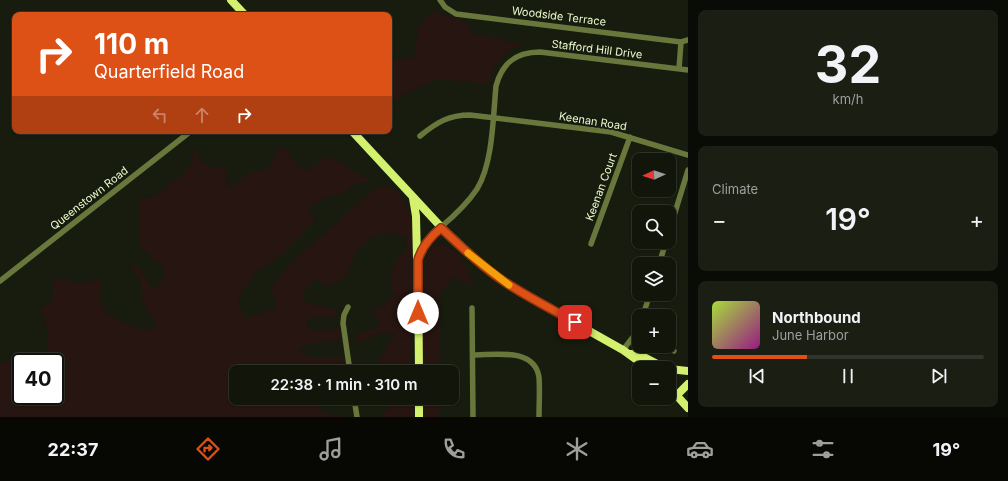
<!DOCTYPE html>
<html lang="en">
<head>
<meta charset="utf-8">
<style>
  body { margin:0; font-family:Inter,sans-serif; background:#1a1e13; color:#f1f3f6; height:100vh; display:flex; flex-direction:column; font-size:15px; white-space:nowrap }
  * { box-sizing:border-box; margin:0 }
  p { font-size:13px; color:#9c9f9c }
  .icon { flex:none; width:22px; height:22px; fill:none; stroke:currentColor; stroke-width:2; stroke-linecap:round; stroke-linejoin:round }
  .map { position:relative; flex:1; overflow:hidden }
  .drawer { display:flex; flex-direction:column; gap:10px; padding:10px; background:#090c06; width:320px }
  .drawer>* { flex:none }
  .guide { position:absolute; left:12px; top:12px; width:380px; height:122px; border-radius:8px; box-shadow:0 1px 3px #0004,0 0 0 1px #30342b; background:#dd5117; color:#fff; overflow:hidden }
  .needle { width:26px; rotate:267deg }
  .tools { position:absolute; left:632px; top:153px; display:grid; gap:8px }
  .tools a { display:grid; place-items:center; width:44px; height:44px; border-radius:8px; background:#11150a; box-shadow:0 1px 3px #0004,0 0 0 1px #30342b; font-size:20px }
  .speed { position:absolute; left:12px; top:353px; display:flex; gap:8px; font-size:20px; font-weight:700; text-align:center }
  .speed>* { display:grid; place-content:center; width:52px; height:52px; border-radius:50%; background:#11150a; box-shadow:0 1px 3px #0004,0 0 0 1px #30342b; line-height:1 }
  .speed .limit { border:2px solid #111; border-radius:6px; background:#fff; color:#111 }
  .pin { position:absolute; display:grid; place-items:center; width:34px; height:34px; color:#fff; margin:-17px; border-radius:8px; box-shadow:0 2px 6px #0006 }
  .me { position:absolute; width:44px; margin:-22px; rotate:0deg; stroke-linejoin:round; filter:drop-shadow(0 0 3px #0008) }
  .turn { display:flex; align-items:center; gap:14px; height:84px; padding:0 16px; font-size:18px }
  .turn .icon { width:52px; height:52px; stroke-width:2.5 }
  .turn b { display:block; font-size:28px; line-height:34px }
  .lanes { display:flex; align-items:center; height:38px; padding:0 16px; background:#0003; justify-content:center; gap:20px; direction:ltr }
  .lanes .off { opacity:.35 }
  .big { font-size:30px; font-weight:600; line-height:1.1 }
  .drawer .widget { flex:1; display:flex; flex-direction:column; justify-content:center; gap:6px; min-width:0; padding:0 14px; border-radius:8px; background:#1a1e13 }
  .drawer .dial { align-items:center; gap:0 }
  .dial b { font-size:52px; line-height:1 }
  .song { display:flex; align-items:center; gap:12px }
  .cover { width:48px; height:48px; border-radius:6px; background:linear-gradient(135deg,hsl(80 70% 55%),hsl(310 70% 35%)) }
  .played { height:4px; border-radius:2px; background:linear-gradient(90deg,#dd5117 35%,#30342b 35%) }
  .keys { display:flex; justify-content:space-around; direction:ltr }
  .heat { display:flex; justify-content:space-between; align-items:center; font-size:22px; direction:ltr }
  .trip { position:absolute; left:229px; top:365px; width:230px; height:40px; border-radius:8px; background:#11150a; box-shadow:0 1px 3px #0004,0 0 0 1px #30342b; font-weight:600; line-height:40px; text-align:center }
  .tabs { display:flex; height:64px; justify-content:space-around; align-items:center; background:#070804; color:#9c9f9c }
  .tabs .icon { width:28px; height:28px }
  .tabs .selected { color:#dd5117 }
  .tabs b { font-size:18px; color:#f1f3f6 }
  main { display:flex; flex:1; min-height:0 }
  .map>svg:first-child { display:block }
  .green { fill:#261511; fill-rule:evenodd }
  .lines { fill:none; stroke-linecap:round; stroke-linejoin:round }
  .street { stroke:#69773d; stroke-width:5.5 }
  .secondary { stroke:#d4f06f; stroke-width:8 }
  .route-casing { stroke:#90350f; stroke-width:10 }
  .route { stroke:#dd5117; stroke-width:7 }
  .slow { stroke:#f59e0b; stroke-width:7 }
  .labels { text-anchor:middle; stroke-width:4; stroke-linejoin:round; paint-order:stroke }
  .street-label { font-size:11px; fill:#ecface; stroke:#171c0e }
</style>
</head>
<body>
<main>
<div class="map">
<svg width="688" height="417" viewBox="0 0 688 417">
  <rect width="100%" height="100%" fill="#171c0e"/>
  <path class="green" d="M433,12L465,21L472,33L523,44L507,51L492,71L489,84L438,79L407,93L389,106V60L414,57L418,27Z
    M195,148C203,168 206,167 226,168L225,174L228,187L236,185L244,175L267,169L273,161L277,148L286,149L291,157L303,170L314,167L324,156L345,165L354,172L370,179C362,186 359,182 353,185C349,187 347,192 343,193C330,196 315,198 309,212L315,217L314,222L309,226L279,256L253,275L239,298L240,309L245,318L273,309L276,304L271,287L293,261L375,189C378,188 384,186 388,186C398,187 408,209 412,217V372H382L379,360L395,334L379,332L362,343L357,342L358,333L373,330L380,324L371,309L383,306L393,297L390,275L396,261L406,249L405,238C389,227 366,236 356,252C352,259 351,268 346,275C342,280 333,283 328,286L316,279L303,291L305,302L338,310L334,318L311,317L306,322L309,330H331L339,327L341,336L338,341L308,344L299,350L310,357H343L344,366L340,368H316L312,372H236V398H317L316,404L326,414L347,417H0V363L46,351C51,336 46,321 40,308L51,303L55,278L68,280L80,284L99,279L102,285L99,299L107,314L130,325L144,330L157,326L142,300V285L129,264L139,266L148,282L154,289L165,278L162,266L140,246L139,204L141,196L152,198L168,187L170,182L180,177L190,166ZM21,362H55V396H21Z
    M438,243C454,245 473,270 472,286L452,277L440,294V372H422V299L425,275V260L434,244Z
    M366,398H413L414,417H380L389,407L384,399L369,406L363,403Z
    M422,398H440V417H422Z"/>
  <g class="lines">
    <path class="street" d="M440,0L445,7L456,14L681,42
      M679,69L681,42L688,40
      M420,136C436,123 448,115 470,115L611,132L688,155
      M441,227C454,216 467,204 477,189C493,163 493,117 496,86C502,63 516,52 540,52L688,70
      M669,232L688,170
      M591,244L630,137
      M659,264L666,242
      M0,281L191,131
      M348,307L344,315L343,323L350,372
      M472,308L473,417
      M643,315L650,294
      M667,346L674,351
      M623,350L633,337L639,336
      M473,355C494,355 534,347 539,377C540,390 539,404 539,417
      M354,398L357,417"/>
    <path class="secondary" d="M231,0L245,15
      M352,131L441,227L484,267L520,292L623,350L648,368
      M413,198L416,216L417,258
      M631,354L642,356L665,368
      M669,369L688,371
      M419,372L418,260C422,246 430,237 441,227
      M669,387L688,408
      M677,395L688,384
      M419,398V417"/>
  </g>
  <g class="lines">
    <defs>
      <path id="route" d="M418,313V260C422,246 430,237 441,228C459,245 478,263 499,278C523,295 550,308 575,322"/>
    </defs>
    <use href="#route" class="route-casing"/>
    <use href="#route" class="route"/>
    <path class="slow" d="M468,253L509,285"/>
  </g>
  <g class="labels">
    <g class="street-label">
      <text transform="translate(559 16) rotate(7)" y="4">Woodside Terrace</text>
      <text transform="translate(597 49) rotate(7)" y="4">Stafford Hill Drive</text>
      <text transform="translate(593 121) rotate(9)" y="4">Keenan Road</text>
      <text transform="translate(601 187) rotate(-70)" y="4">Keenan Court</text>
      <text transform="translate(89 198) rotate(-38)" y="4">Queenstown Road</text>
    </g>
  </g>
</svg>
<div class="tools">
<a><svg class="needle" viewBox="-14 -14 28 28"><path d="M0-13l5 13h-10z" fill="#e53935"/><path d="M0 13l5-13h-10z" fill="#9c9f9c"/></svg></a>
<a><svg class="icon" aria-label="search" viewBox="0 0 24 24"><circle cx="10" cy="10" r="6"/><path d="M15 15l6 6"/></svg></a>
<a><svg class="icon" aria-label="layers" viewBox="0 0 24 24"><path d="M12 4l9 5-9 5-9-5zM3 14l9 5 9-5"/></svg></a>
<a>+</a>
<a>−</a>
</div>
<div class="speed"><div class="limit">40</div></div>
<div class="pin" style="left:575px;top:322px;background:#d93025"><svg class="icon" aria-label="arrive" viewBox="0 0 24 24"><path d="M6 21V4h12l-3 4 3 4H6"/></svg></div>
<svg class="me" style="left:418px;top:313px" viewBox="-20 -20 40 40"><circle r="19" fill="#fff"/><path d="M0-13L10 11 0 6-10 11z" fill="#dd5117"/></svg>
<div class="trip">22:38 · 1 min · 310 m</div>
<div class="guide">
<div class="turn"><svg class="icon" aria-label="right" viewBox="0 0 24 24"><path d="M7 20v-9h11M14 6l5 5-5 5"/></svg><div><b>110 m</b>Quarterfield Road</div></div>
<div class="lanes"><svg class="icon off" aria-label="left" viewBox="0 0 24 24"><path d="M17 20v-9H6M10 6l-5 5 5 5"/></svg><svg class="icon off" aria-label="ahead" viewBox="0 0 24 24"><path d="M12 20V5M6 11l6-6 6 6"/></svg><svg class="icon" aria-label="right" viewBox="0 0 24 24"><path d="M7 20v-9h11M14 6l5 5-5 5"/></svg></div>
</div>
</div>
<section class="drawer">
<div class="widget dial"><b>32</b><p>km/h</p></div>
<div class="widget"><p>Climate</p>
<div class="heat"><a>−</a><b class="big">19°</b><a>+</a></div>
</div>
<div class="widget">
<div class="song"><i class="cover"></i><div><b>Northbound</b><p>June Harbor</p></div></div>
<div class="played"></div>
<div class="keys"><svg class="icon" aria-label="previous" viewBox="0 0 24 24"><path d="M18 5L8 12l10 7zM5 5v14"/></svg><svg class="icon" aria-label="pause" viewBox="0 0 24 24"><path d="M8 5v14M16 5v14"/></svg><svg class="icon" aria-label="next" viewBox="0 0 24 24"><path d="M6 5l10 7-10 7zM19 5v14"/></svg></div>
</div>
</section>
</main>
<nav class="tabs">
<b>22:37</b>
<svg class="icon selected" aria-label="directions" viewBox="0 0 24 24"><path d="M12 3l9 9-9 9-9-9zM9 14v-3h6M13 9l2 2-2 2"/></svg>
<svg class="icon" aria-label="music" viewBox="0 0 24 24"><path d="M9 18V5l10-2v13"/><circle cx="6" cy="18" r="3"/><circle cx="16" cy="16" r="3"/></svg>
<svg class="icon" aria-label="phone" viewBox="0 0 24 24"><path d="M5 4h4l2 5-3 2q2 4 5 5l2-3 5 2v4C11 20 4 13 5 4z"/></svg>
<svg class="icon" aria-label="climate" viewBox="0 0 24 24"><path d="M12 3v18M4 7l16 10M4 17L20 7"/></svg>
<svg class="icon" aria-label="car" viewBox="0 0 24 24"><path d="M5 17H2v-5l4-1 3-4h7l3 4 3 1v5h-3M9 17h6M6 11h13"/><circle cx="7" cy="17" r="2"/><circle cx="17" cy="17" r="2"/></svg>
<svg class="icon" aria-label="filters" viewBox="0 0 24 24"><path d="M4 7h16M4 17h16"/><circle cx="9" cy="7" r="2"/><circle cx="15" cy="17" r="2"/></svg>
<b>19°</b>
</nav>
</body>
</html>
